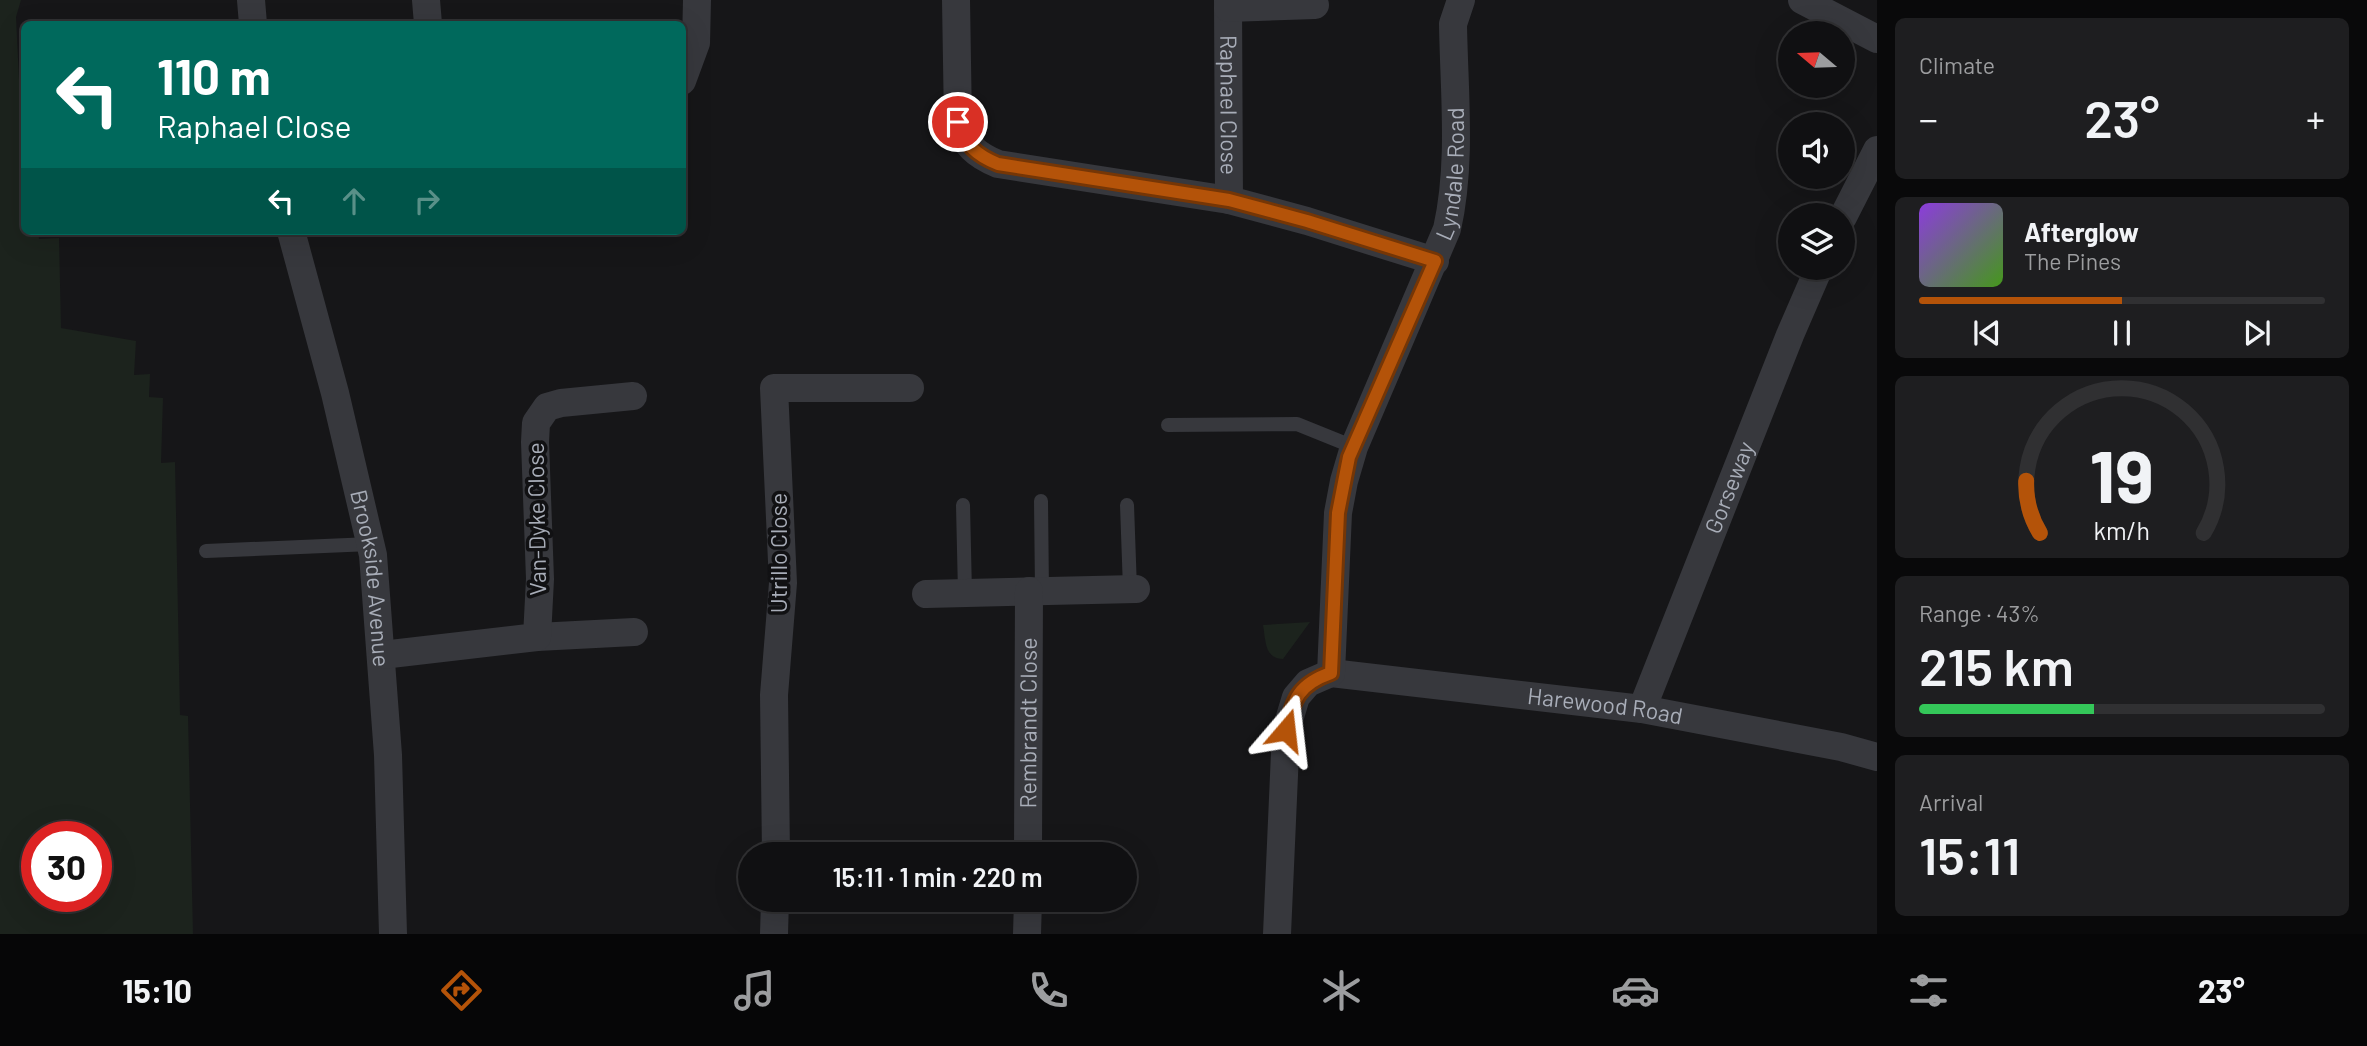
<!DOCTYPE html>
<html lang="en">
<head>
<meta charset="utf-8">
<style>
  body { margin:0; font-family:Barlow,sans-serif; background:#1e1e20; color:#f1f3f6; height:100vh; display:flex; flex-direction:column; font-size:26px; white-space:nowrap }
  * { box-sizing:border-box; margin:0 }
  p { font-size:23px; color:#9c9d9f }
  .icon { flex:none; width:38px; height:38px; fill:none; stroke:currentColor; stroke-width:2; stroke-linecap:round; stroke-linejoin:round }
  .map { position:relative; flex:1; overflow:hidden }
  .side { display:flex; flex-direction:column; gap:18px; padding:18px; background:#09090a; width:490px }
  .side>* { flex:none }
  .top-card { position:absolute; left:21px; top:21px; width:665px; height:214px; border-radius:10px; box-shadow:0 7px 28px #0002,0 0 0 2px #303032; background:#00695c; color:#fff; overflow:hidden }
  .needle { width:46px; rotate:289deg }
  .controls { position:absolute; left:1778px; top:21px; display:grid; gap:14px }
  .controls a { display:grid; place-items:center; width:77px; height:77px; border-radius:50%; background:#101012; box-shadow:0 7px 28px #0002,0 0 0 2px #303032; font-size:35px }
  .speed { position:absolute; left:21px; top:821px; display:flex; gap:14px; font-size:35px; font-weight:700; text-align:center }
  .speed>* { display:grid; place-content:center; width:91px; height:91px; border-radius:50%; background:#101012; box-shadow:0 7px 28px #0002,0 0 0 2px #303032; line-height:1 }
  .speed .limit { border:10px solid #d22; background:#fff; color:#111 }
  .pin { position:absolute; display:grid; place-items:center; width:60px; height:60px; color:#fff; margin:-30px; border:4px solid #fff; border-radius:50%; box-shadow:0 2px 7px #0007 }
  .me { position:absolute; width:77px; margin:-38px; rotate:17deg; stroke-linejoin:round; filter:drop-shadow(0 0 5px #0008) }
  .turn { display:flex; align-items:center; gap:24px; height:147px; padding:0 21px; font-size:32px }
  .turn .icon { width:91px; height:91px; stroke-width:2.5 }
  .turn b { display:block; font-size:49px; line-height:60px }
  .lanes { display:flex; align-items:center; height:66px; padding:0 21px; background:#0003; justify-content:center; gap:35px; direction:ltr }
  .lanes .off { opacity:.35 }
  .big { font-size:52px; font-weight:600; line-height:1.1 }
  .side .widget { flex:1; display:flex; flex-direction:column; justify-content:center; gap:10px; min-width:0; padding:0 24px; border-radius:10px; background:#1e1e20 }
  .side .dial { align-items:center; gap:0 }
  .dial svg { height:182px; overflow:visible; fill:none; stroke:#303032; stroke-width:7; stroke-linecap:round; text-anchor:middle }
  .dial text { fill:#f1f3f6; stroke:none }
  .song { display:flex; align-items:center; gap:21px }
  .cover { width:84px; height:84px; border-radius:10px; background:linear-gradient(135deg,hsl(270 70% 55%),hsl(100 70% 35%)) }
  .played { height:7px; border-radius:4px; background:linear-gradient(90deg,#b45309 50%,#303032 50%) }
  .keys { display:flex; justify-content:space-around; direction:ltr }
  .heat { display:flex; justify-content:space-between; align-items:center; font-size:38px; direction:ltr }
  .charge { height:10px; border-radius:5px; background:linear-gradient(90deg,#34c759 43%,#303032 0) }
  .trip { position:absolute; left:738px; top:842px; width:399px; height:70px; border-radius:35px; background:#101012; box-shadow:0 7px 28px #0002,0 0 0 2px #303032; font-weight:600; line-height:70px; text-align:center }
  .dock { display:flex; height:112px; justify-content:space-around; align-items:center; background:#060607; color:#9c9d9f }
  .dock .icon { width:49px; height:49px }
  .dock .active { color:#b45309 }
  .dock b { font-size:32px; color:#f1f3f6 }
  main { display:flex; flex:1; min-height:0 }
  .map>svg:first-child { display:block }
  .green { fill:#1c231d; fill-rule:evenodd }
  .lines { fill:none; stroke-linecap:round; stroke-linejoin:round }
  .service { stroke:#37383d; stroke-width:14 }
  .minor { stroke:#37383d; stroke-width:28 }
  .route-casing { stroke:#753606; stroke-width:18 }
  .route { stroke:#b45309; stroke-width:12 }
  .labels { text-anchor:middle; stroke-width:7; stroke-linejoin:round; paint-order:stroke }
  .street-label { font-size:23px; fill:#a8adb8; stroke:#111113 }
</style>
</head>
<body>
<main>
<div class="map">
<svg width="1877" height="934" viewBox="0 0 1877 934">
  <rect width="100%" height="100%" fill="#161618"/>
  <path class="green" d="M0,0H21L16,17L22,141H24V231H38L39,239L59,238L61,328L136,341L134,375L150,374L149,397L163,398L161,463L175,462L180,715L188,716L193,934H0ZM37,836H96V896H37Z
    M1310,622L1283,659C1264,658 1266,641 1263,625Z"/>
  <g class="lines">
    <path class="service" d="M1168,425L1297,424L1354,447
      M1041,501L1042,591
      M963,505L965,593
      M1127,505L1130,589
      M206,551L371,544"/>
    <g class="minor">
      <path d="M251,0L253,24"/>
      <path d="M426,0L428,24"/>
      <path d="M956,0L958,123C965,145 976,155 998,164L1229,200L1307,221L1435,261"/>
      <path id="s1" d="M1228,0L1229,200"/>
      <path d="M1802,0L1877,39"/>
      <path d="M1228,8L1315,5"/>
      <path d="M682,81L696,43L697,0"/>
      <path d="M1843,217L1877,150"/>
      <path id="s2" d="M291,231L335,393L373,555L388,755L393,934"/>
      <path d="M926,594L1136,589"/>
      <path d="M537,637L634,632"/>
      <path d="M382,655L537,637L540,579L535,442L536,423L547,407L561,403L633,396"/>
      <path id="s3" d="M1331,673L1642,709L1841,747L1877,757"/>
      <path id="s4" d="M1642,709L1790,335L1819,268"/>
      <path d="M776,854L774,695L783,583L774,388H910"/>
      <path id="s5" d="M1028,854L1029,591"/>
      <path d="M774,934L775,900"/>
      <path d="M1027,934L1028,900"/>
      <path id="s6" d="M1277,934L1286,730L1296,697L1308,683L1331,673L1338,513L1344,481L1354,447L1447,229C1462,163 1454,91 1453,24L1461,0"/>
    </g>
  </g>
  <g class="lines">
    <defs>
      <path id="route" d="M958,122C965,145 976,155 998,164L1229,200L1307,221L1435,261L1349,457L1338,513L1331,673C1299,684 1293,699 1286,730"/>
    </defs>
    <use href="#route" class="route-casing"/>
    <use href="#route" class="route"/>
  </g>
  <g class="labels">
    <g class="street-label">
      <text dy="8" stroke="none"><textPath href="#s1" startOffset="105">Raphael Close</textPath></text>
      <text dy="8" stroke="none"><textPath href="#s6" startOffset="803">Lyndale Road</textPath></text>
      <text dy="8" stroke="none"><textPath href="#s4" startOffset="238">Gorseway</textPath></text>
      <text transform="translate(537 519) rotate(-91)" y="8">Van-Dyke Close</text>
      <text transform="translate(779 553) rotate(-90)" y="8">Utrillo Close</text>
      <text dy="8" stroke="none"><textPath href="#s2" startOffset="357">Brookside Avenue</textPath></text>
      <text dy="8" stroke="none"><textPath href="#s3" startOffset="276">Harewood Road</textPath></text>
      <text dy="8" stroke="none"><textPath href="#s5" startOffset="131">Rembrandt Close</textPath></text>
    </g>
  </g>
</svg>
<div class="controls">
<a><svg class="needle" viewBox="-14 -14 28 28"><path d="M0-13l5 13h-10z" fill="#e53935"/><path d="M0 13l5-13h-10z" fill="#9c9d9f"/></svg></a>
<a><svg class="icon" aria-label="sound" viewBox="0 0 24 24"><path d="M4 9h4l5-4v14l-5-4H4zM17 9q2 3 0 6"/></svg></a>
<a><svg class="icon" aria-label="layers" viewBox="0 0 24 24"><path d="M12 4l9 5-9 5-9-5zM3 14l9 5 9-5"/></svg></a>
</div>
<div class="speed"><div class="limit">30</div></div>
<div class="pin" style="left:958px;top:122px;background:#d93025"><svg class="icon" aria-label="arrive" viewBox="0 0 24 24"><path d="M6 21V4h12l-3 4 3 4H6"/></svg></div>
<svg class="me" style="left:1286px;top:730px" viewBox="-20 -20 40 40"><path d="M0-17L14 15 0 8-14 15z" fill="#b45309" stroke="#fff" stroke-width="4"/></svg>
<div class="trip">15:11 · 1 min · 220 m</div>
<div class="top-card">
<div class="turn"><svg class="icon" aria-label="left" viewBox="0 0 24 24"><path d="M17 20v-9H6M10 6l-5 5 5 5"/></svg><div><b>110 m</b>Raphael Close</div></div>
<div class="lanes"><svg class="icon" aria-label="left" viewBox="0 0 24 24"><path d="M17 20v-9H6M10 6l-5 5 5 5"/></svg><svg class="icon off" aria-label="ahead" viewBox="0 0 24 24"><path d="M12 20V5M6 11l6-6 6 6"/></svg><svg class="icon off" aria-label="right" viewBox="0 0 24 24"><path d="M7 20v-9h11M14 6l5 5-5 5"/></svg></div>
</div>
</div>
<section class="side">
<div class="widget"><p>Climate</p>
<div class="heat"><a>−</a><b class="big">23°</b><a>+</a></div>
</div>
<div class="widget">
<div class="song"><i class="cover"></i><div><b>Afterglow</b><p>The Pines</p></div></div>
<div class="played"></div>
<div class="keys"><svg class="icon" aria-label="previous" viewBox="0 0 24 24"><path d="M18 5L8 12l10 7zM5 5v14"/></svg><svg class="icon" aria-label="pause" viewBox="0 0 24 24"><path d="M8 5v14M16 5v14"/></svg><svg class="icon" aria-label="next" viewBox="0 0 24 24"><path d="M6 5l10 7-10 7zM19 5v14"/></svg></div>
</div>
<div class="widget dial"><svg viewBox="0 0 100 80">
<path d="M14 69A42 42 0 1 1 86 69"/>
<path d="M14 69A42 42 0 0 1 8 46" stroke="#b45309"/>
<text x="50" y="56" font-size="32" font-weight="700">19</text>
<text x="50" y="72" font-size="11">km/h</text>
</svg></div>
<div class="widget"><p>Range · 43%</p><b class="big">215 km</b><div class="charge"></div></div>
<div class="widget"><p>Arrival</p><b class="big">15:11</b></div>
</section>
</main>
<nav class="dock">
<b>15:10</b>
<svg class="icon active" aria-label="directions" viewBox="0 0 24 24"><path d="M12 3l9 9-9 9-9-9zM9 14v-3h6M13 9l2 2-2 2"/></svg>
<svg class="icon" aria-label="music" viewBox="0 0 24 24"><path d="M9 18V5l10-2v13"/><circle cx="6" cy="18" r="3"/><circle cx="16" cy="16" r="3"/></svg>
<svg class="icon" aria-label="phone" viewBox="0 0 24 24"><path d="M5 4h4l2 5-3 2q2 4 5 5l2-3 5 2v4C11 20 4 13 5 4z"/></svg>
<svg class="icon" aria-label="climate" viewBox="0 0 24 24"><path d="M12 3v18M4 7l16 10M4 17L20 7"/></svg>
<svg class="icon" aria-label="car" viewBox="0 0 24 24"><path d="M5 17H2v-5l4-1 3-4h7l3 4 3 1v5h-3M9 17h6M6 11h13"/><circle cx="7" cy="17" r="2"/><circle cx="17" cy="17" r="2"/></svg>
<svg class="icon" aria-label="filters" viewBox="0 0 24 24"><path d="M4 7h16M4 17h16"/><circle cx="9" cy="7" r="2"/><circle cx="15" cy="17" r="2"/></svg>
<b>23°</b>
</nav>
</body>
</html>
